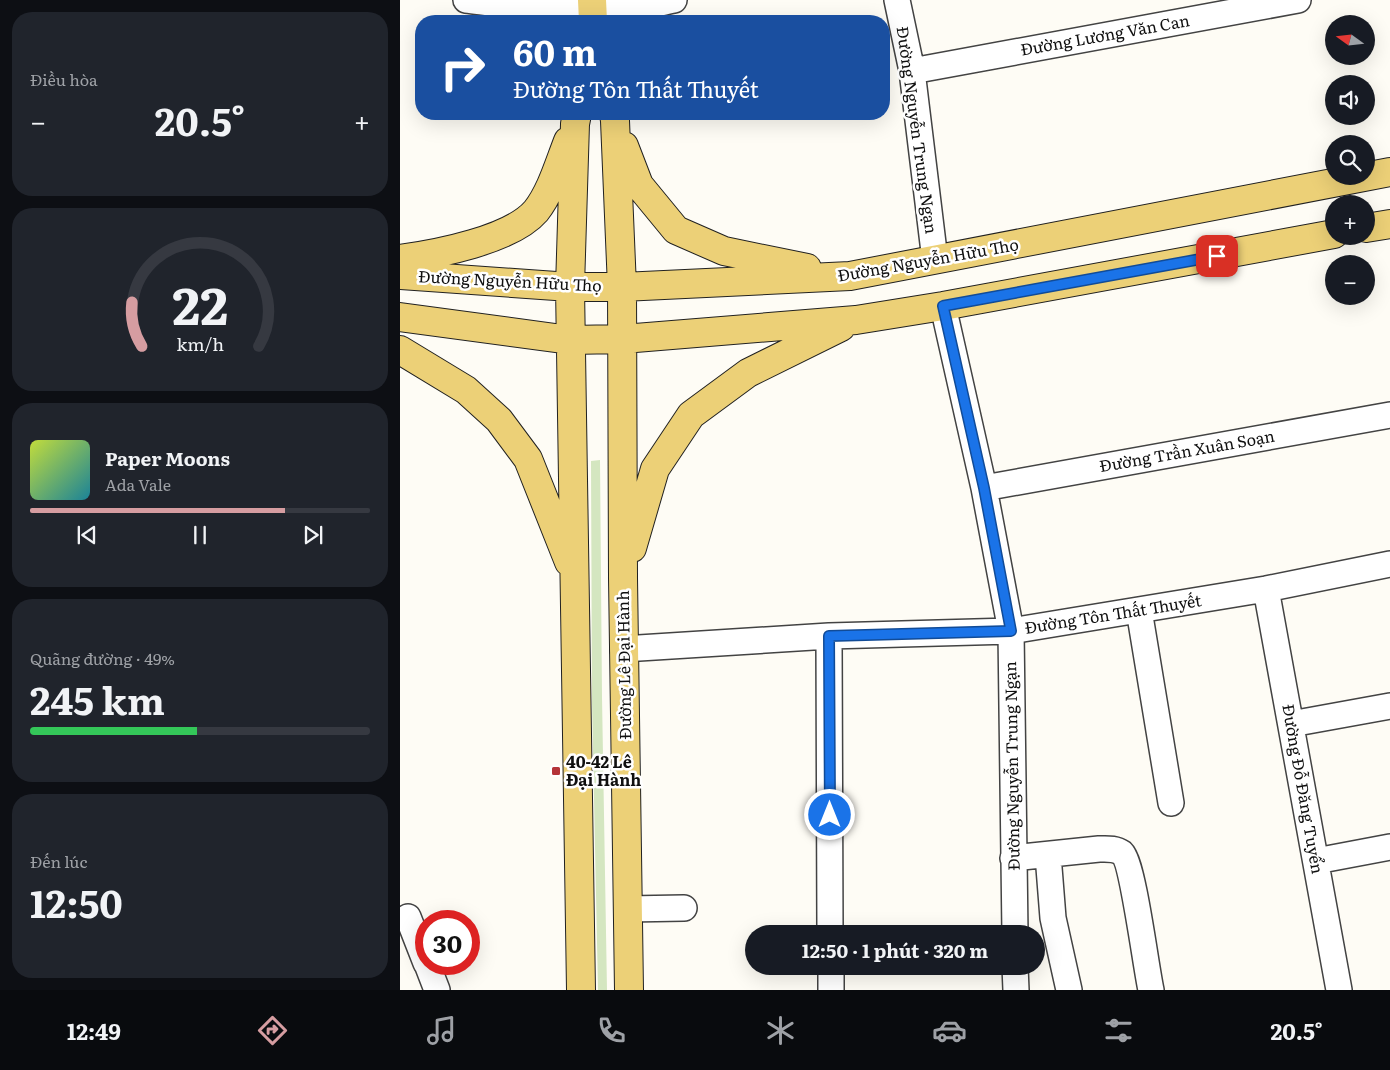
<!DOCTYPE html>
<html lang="vi">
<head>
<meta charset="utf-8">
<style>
  body { margin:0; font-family:Literata,serif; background:#20242c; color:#f1f3f6; height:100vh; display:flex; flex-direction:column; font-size:19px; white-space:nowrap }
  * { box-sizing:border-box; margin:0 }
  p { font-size:16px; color:#9ea1a6 }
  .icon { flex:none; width:28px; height:28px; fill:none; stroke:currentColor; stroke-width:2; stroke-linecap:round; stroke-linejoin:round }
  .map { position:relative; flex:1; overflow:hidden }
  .drawer { display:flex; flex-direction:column; gap:12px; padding:12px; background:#0d0f14; width:400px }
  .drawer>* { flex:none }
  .hud { position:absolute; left:15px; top:15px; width:475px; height:105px; border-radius:20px; box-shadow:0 5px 20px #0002; background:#1a4fa0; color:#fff; overflow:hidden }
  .needle { width:32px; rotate:285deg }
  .tools { position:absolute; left:925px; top:15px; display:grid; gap:10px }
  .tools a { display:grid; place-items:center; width:50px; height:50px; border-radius:50%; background:#171b24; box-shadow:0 5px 20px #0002; font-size:25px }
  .speed { position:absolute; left:15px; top:910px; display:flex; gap:10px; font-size:25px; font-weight:700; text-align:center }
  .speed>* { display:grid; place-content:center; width:65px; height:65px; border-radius:50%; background:#171b24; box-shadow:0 5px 20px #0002; line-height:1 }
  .speed .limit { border:8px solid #d22; background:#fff; color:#111 }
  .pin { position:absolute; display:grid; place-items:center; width:42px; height:42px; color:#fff; margin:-21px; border-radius:10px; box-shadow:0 2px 8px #0006 }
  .me { position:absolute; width:55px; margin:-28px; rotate:0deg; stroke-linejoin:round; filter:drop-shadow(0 0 4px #0008) }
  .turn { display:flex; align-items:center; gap:18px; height:105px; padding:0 15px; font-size:22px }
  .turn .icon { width:65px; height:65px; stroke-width:2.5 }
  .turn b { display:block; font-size:35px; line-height:42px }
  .big { font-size:38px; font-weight:700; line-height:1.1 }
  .drawer .widget { flex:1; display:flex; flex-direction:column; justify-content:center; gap:8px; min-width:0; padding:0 18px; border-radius:20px; background:#20242c }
  .drawer .dial { align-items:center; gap:0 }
  .dial svg { height:130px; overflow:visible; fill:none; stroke:#363941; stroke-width:7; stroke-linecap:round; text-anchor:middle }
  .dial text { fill:#f1f3f6; stroke:none }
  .song { display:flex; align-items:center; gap:15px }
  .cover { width:60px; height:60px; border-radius:8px; background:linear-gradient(135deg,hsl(70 70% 55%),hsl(190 70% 35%)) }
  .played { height:5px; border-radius:2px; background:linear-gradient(90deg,#d69da1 75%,#363941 75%) }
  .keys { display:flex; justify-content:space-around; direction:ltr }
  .heat { display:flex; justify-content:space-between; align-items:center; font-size:28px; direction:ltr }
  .charge { height:8px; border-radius:4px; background:linear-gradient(90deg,#34c759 49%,#363941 0) }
  .trip { position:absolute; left:345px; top:925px; width:300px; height:50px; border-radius:25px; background:#171b24; box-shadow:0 5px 20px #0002; font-weight:700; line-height:50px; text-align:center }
  .tabs { display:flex; height:80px; justify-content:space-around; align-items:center; background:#090b0e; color:#9ea1a6 }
  .tabs .icon { width:35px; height:35px }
  .tabs .selected { color:#d69da1 }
  .tabs b { font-size:22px; color:#f1f3f6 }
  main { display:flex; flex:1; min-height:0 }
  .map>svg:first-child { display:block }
  .green { fill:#d4e6c0 }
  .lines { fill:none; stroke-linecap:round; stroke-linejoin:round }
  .minor-casing { stroke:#434343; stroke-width:28 }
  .major-casing { stroke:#212121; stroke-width:30 }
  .minor { stroke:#fff; stroke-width:25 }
  .major { stroke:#ecd077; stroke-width:28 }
  .route-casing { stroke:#114b97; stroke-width:12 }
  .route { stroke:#1a73e8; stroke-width:9 }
  .poi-dot { fill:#b53439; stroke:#fff; stroke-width:2 }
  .labels { text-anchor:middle; stroke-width:5; stroke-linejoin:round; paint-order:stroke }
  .street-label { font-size:16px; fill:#101010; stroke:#fff }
  .poi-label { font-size:16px; font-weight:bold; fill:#101010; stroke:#fff; text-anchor:start }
</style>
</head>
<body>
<main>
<section class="drawer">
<div class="widget"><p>Điều hòa</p>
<div class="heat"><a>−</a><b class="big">20.5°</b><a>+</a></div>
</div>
<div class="widget dial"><svg viewBox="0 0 100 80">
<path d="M14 69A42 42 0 1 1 86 69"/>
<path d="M14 69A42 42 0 0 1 8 42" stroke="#d69da1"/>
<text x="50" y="56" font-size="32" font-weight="700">22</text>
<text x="50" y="72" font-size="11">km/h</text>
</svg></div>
<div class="widget">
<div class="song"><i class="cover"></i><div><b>Paper Moons</b><p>Ada Vale</p></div></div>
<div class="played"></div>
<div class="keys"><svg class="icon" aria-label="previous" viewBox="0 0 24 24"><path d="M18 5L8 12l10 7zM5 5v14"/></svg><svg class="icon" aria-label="pause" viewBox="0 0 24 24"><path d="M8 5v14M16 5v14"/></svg><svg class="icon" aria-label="next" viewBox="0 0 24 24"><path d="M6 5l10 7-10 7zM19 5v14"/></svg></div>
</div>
<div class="widget"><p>Quãng đường · 49%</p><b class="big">245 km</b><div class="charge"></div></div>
<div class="widget"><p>Đến lúc</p><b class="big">12:50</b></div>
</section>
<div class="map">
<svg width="990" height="990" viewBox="0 0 990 990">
  <rect width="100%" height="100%" fill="#fefcf5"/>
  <path class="green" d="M200,460L202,697L207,990H198L192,703L191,461Z"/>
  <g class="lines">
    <defs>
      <path id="minor" d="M66,0C119,7 175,16 229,9C244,7 259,3 274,0
        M497,0L512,71L535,260
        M512,71L898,0
        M543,306L584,488L611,631L615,934
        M584,488L990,415
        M866,589L939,990
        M739,610L771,803
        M429,636L430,934
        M223,649L429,636L611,631L866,589L990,564
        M891,724L990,706
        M648,855L653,918L669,990
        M613,858L699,849C707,849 715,848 722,853C733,863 746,968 751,990
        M916,861L990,847
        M227,909L284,908
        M8,917L26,963
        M27,964L37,990
        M431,966V990
        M615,966L616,990"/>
      <path id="major" d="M192,0L193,21
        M177,114L175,124L170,287L181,990
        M214,114L215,121L222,287L223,578L229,990
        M224,146L239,185L276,230L324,251L407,268
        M966,228L990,224
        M0,259C37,254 111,240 136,211C151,192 159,164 168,141
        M0,275L170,287H222L450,276L990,172
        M0,317L170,340L223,339L456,320L543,306L934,234
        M0,350L66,390L99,420L128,459L169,562
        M232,548L255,469L291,415L348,373L441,327"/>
    </defs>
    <use href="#minor" class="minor-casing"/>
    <use href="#major" class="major-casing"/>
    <use href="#minor" class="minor"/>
    <use href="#major" class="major"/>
  </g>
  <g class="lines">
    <defs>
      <path id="route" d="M430,815L429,636L611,631L584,488L543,306L817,256"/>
    </defs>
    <use href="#route" class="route-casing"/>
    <use href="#route" class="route"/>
  </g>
  <rect class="poi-dot" x="151" y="766" width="10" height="10" rx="2.5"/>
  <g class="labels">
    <g class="street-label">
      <text transform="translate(705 35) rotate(-10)" y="6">Đường Lương Văn Can</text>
      <text transform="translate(517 130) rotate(82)" y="6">Đường Nguyễn Trung Ngạn</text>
      <text transform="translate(528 260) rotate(-10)" y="6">Đường Nguyễn Hữu Thọ</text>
      <text transform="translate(110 281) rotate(3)" y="6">Đường Nguyễn Hữu Thọ</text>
      <text transform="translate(787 451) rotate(-10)" y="6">Đường Trần Xuân Soạn</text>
      <text transform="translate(713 614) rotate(-9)" y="6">Đường Tôn Thất Thuyết</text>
      <text transform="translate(224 665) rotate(-91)" y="6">Đường Lê Đại Hành</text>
      <text transform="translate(612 766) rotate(-91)" y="6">Đường Nguyễn Trung Ngạn</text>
      <text transform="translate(903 789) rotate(80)" y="6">Đường Đỗ Đăng Tuyển</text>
    </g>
    <g class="poi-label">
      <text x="166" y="768">40-42 Lê<tspan x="166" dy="18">Đại Hành</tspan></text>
    </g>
  </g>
</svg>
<div class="tools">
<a><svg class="needle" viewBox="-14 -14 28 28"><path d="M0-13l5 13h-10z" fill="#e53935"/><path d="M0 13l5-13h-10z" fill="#9ea1a6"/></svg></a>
<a><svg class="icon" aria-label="sound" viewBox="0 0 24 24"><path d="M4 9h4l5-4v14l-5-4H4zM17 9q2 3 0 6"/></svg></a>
<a><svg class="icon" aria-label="search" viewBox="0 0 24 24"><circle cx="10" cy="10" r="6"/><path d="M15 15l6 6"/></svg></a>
<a>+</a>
<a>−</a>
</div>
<div class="speed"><div class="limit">30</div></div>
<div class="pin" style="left:817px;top:256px;background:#d93025"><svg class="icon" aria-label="arrive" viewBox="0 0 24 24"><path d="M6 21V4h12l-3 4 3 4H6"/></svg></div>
<svg class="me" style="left:430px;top:815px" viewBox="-20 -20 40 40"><circle r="17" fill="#1a73e8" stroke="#fff" stroke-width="3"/><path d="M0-11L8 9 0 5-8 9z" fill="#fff"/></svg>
<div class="trip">12:50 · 1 phút · 320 m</div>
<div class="hud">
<div class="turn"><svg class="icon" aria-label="right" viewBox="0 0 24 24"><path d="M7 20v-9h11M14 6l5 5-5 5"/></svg><div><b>60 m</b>Đường Tôn Thất Thuyết</div></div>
</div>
</div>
</main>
<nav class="tabs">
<b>12:49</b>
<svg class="icon selected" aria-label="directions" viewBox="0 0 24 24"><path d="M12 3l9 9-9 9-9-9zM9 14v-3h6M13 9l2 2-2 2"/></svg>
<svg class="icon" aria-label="music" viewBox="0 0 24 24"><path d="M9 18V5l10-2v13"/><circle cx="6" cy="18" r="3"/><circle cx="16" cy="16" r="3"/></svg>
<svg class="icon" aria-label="phone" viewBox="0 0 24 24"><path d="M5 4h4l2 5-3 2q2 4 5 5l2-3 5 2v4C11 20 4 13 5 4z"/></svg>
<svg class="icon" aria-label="climate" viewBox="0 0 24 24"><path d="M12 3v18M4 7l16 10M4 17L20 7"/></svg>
<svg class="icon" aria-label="car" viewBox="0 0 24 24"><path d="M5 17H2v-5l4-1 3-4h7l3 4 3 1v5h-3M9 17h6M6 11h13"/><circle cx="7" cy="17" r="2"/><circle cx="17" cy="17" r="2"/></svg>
<svg class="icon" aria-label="filters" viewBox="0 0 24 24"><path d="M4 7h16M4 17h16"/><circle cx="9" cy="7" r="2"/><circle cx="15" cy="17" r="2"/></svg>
<b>20.5°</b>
</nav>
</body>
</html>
